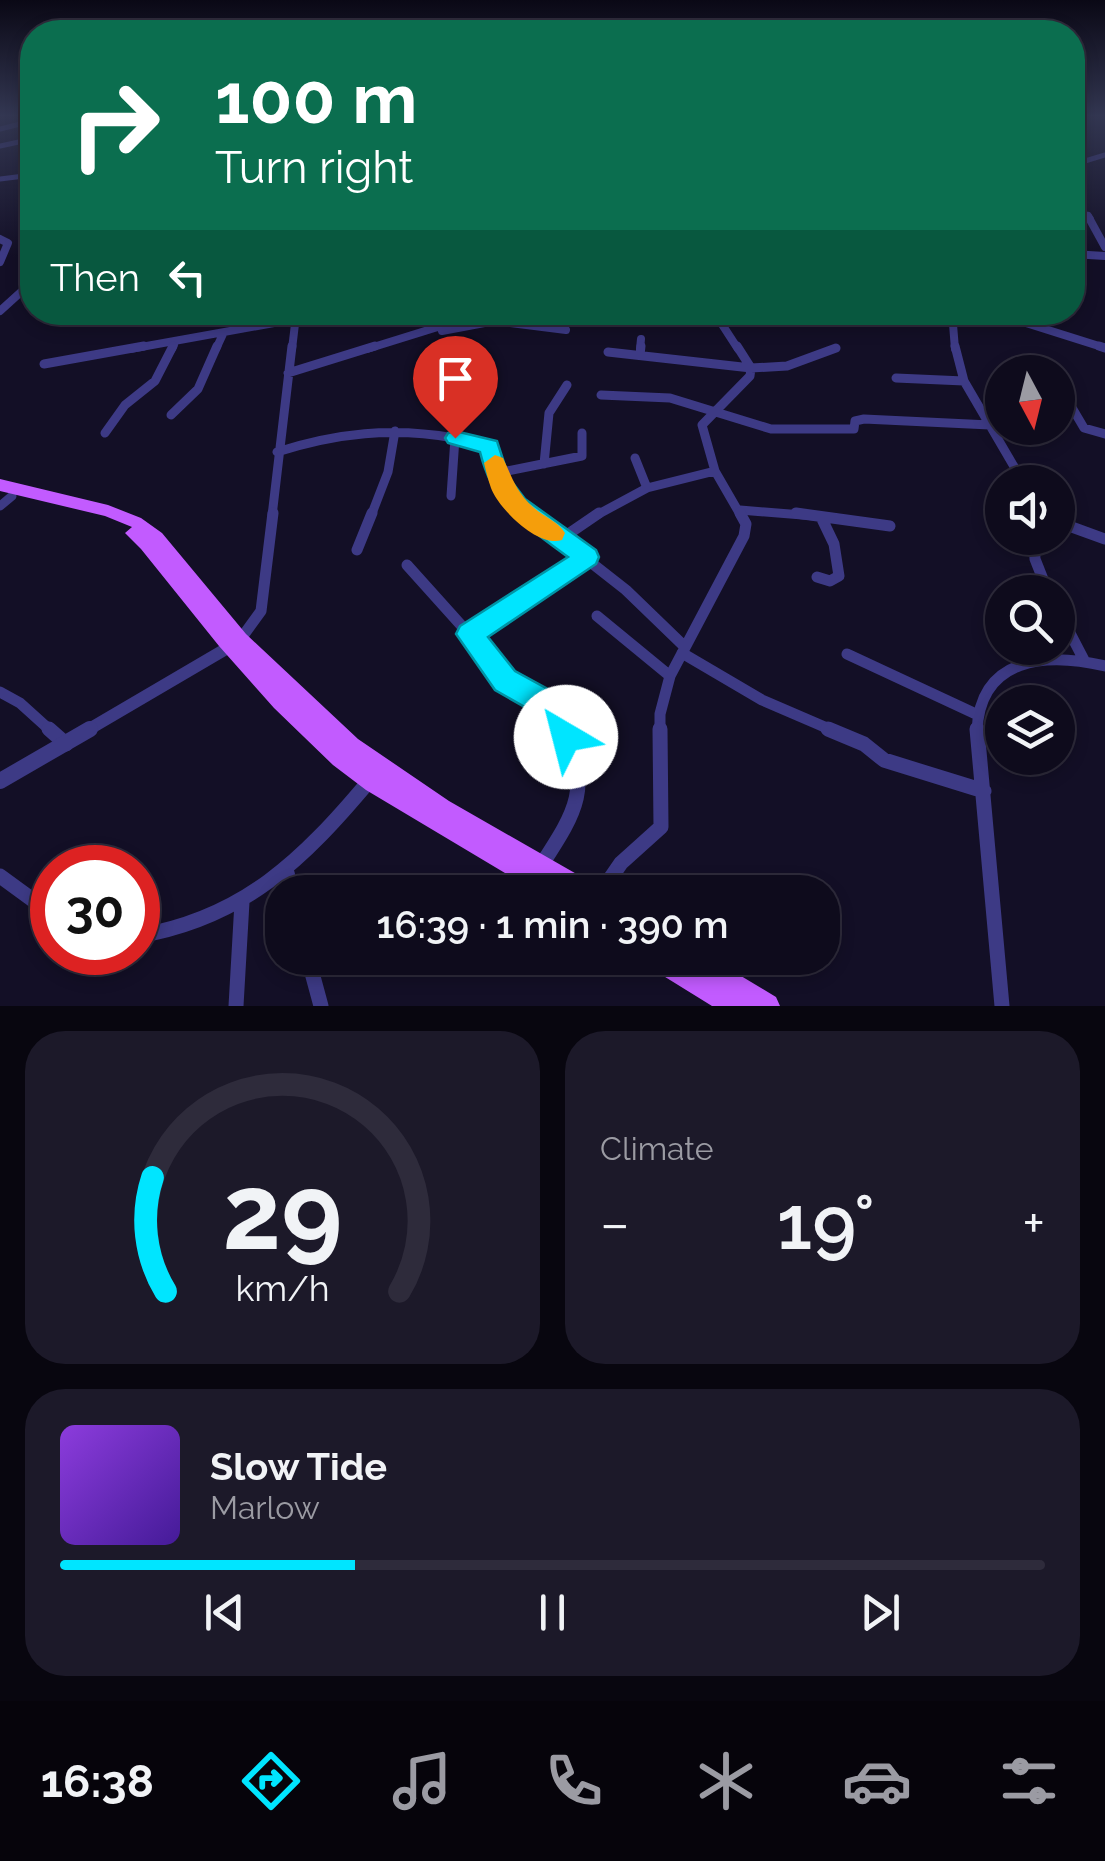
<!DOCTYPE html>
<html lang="en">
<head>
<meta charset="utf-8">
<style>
  body { margin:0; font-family:Raleway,sans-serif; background:#1c1929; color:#f1f3f6; height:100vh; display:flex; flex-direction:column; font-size:38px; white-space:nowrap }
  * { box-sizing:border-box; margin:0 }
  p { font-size:32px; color:#9b9ba3 }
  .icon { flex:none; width:55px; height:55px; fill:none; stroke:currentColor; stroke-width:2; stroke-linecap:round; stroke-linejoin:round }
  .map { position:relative; height:1006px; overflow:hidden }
  .side { display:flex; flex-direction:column; gap:25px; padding:25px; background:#08060f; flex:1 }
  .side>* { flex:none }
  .banner { position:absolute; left:20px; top:20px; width:1065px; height:305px; border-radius:40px; box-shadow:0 5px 15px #0003,0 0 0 2px #2e2b3b; background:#0b6e4f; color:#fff; overflow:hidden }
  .needle { width:65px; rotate:173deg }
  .tools { position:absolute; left:985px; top:355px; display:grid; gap:20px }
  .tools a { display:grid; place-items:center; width:90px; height:90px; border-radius:50%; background:#0e0b1c; box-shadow:0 5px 15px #0003,0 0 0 2px #2e2b3b; font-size:50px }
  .speed { position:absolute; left:30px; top:845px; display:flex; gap:20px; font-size:50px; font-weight:700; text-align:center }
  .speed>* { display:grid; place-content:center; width:130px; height:130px; border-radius:50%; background:#0e0b1c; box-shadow:0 5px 15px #0003,0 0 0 2px #2e2b3b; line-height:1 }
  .speed .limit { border:15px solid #d22; background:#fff; color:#111 }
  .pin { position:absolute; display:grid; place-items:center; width:85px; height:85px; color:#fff; margin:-102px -42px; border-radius:50% 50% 50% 0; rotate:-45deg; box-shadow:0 0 10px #0007 }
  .pin .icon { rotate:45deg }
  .me { position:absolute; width:110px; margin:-55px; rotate:323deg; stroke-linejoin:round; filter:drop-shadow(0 0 8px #0008) }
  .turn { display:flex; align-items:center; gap:35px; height:210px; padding:0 30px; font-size:45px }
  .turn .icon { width:130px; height:130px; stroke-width:2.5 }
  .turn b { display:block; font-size:70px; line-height:85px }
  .then { display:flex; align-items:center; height:95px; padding:0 30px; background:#0003; gap:20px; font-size:38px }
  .big { font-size:75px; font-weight:600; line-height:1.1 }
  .side .tile { flex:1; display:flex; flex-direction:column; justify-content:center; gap:15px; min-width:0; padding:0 35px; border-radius:40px; background:#1c1929 }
  .side .dial { align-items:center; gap:0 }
  .dial svg { height:260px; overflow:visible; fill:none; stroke:#2e2b3b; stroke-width:7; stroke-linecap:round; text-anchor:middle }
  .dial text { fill:#f1f3f6; stroke:none }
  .song { display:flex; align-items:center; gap:30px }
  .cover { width:120px; height:120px; border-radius:15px; background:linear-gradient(135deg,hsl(270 70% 55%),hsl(260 70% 35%)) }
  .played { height:10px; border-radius:5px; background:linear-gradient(90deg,#00e5ff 30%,#2e2b3b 30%) }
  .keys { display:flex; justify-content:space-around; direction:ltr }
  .heat { display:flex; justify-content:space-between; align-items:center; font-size:55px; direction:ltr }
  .side .tiles { flex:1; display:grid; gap:25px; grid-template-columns:1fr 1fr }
  .tile:last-child { grid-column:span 2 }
  .trip { position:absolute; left:265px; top:875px; width:575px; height:100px; border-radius:40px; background:#0e0b1c; box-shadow:0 5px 15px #0003,0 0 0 2px #2e2b3b; font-weight:600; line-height:100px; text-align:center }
  .tabs { display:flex; height:160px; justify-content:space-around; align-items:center; background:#06040b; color:#9b9ba3 }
  .tabs .icon { width:70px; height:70px }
  .tabs .current { color:#00e5ff }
  .tabs b { font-size:45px; color:#f1f3f6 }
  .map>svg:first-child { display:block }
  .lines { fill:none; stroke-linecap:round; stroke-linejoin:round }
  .minor-far4 { stroke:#3d3a85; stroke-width:5 }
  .minor-far3 { stroke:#3d3a85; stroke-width:8 }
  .minor-far2 { stroke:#3d3a85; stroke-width:9 }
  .minor-far1 { stroke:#3d3a85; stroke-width:11 }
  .minor { stroke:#3d3a85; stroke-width:15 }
  .tertiary-far1 { stroke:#3d3a85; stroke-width:12 }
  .tertiary { stroke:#3d3a85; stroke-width:16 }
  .primary { fill:#c25bff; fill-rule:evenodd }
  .route { fill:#00e5ff; stroke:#0095a6; stroke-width:2.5 }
  .slow { fill:#f59e0b }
</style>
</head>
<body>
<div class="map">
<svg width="1105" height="1006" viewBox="0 0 1105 1006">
  <rect width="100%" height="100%" fill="#130f26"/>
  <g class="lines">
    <path class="minor-far4" d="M0,129L32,121
      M0,146L28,140
      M1072,165L1105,155
      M0,179L32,175
      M1072,202L1091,218"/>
    <path class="minor-far3" d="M1088,216L1105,247
      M0,239L8,243L0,262
      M1072,254L1105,256
      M0,311L32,282
      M271,312L295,324L292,349
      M714,312L738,349
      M952,312L955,349
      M991,312L1105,348
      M662,320L718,323
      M295,324L334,312
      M442,331L495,321L566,330
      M130,349L285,321
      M172,349L175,342
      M216,349L223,334
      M367,349L486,312
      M640,349L641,339"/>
    <path class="minor-far2" d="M737,346L751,368L750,376L702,425L715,471L741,516
      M955,346L964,381L1023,482
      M1099,346L1105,348
      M608,352L751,368L787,366L836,348
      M640,355L641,346
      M44,364L144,346
      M288,373L375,346
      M896,378L964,381
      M1058,384L1084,428L1105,434
      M601,395L670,398L771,429H854L855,421L864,419L990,425
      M171,415L198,389L217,346
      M105,433L125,405L155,381L173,346
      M277,452C337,433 392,427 454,438C468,441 480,440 491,449L503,491L526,516
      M544,464L549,413L567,385
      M497,473L582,456V433
      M647,488L715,471
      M451,496L455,438
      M0,506L12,496
      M740,510L815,516
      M272,516L292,346
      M371,516L388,472L395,431
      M595,516L647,488L635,458"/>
    <path class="minor-far1" d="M523,513L561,539
      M599,513L561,539L626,590L685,647
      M796,513L890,526
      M1058,522L1105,539
      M1034,538L1035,559L1048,592
      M357,550L372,513
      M407,565L469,634L587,557
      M817,577L830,581L839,576L834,544L822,519
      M1058,610L1084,660
      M597,616L670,676L660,714V731
      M469,634L505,681L545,703L562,731
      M240,640L261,611L273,513
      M682,653L762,700L834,731
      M847,654L978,715
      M670,676L744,536L746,524L740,513
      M0,692L20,703L51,731
      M977,731C980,657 1046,652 1105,666"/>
    <path class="minor" d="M49,729L66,744
      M828,729L864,744L884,760L984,791
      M977,729L1002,1006
      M542,864C573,816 595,785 561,729
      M287,873L292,892
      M0,876L52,914
      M601,892L621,863L661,827L660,729
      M138,936C244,918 303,860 370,780
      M308,958L321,1006
      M236,1006L242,902"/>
    <path class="tertiary-far1" d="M86,731L236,643"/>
    <path class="tertiary" d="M0,781L90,729"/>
    <path class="primary" d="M0,479L108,505L141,518L162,533L246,634L358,739L449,801L594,884L597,892H537L366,790L333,765L274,708L219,646L141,549L125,533L132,527L105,516L0,491Z
      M646,958H711L776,997L780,1006H712L649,967Z"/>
  </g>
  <linearGradient id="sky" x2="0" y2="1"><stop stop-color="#0a0815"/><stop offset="0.45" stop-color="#333752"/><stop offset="1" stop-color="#333752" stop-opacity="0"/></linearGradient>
  <rect width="1105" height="257" fill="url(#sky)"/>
  <path class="route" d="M455,431L497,441L509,478L525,499L596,550L599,557L596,564L488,637L515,671L555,693L581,737L577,748L566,752L555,748L535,713L495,690L456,634L460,626L568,557C524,524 494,508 480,452L448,443L445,438L448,433Z"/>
  <path class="slow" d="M495,455L503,458C512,477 516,492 533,507C544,517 558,521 565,533L562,540C538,548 499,509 491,488C488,480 486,471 484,463Z"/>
</svg>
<div class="tools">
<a><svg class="needle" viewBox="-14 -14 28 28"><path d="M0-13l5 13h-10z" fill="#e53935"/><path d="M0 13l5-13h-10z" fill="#9b9ba3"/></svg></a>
<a><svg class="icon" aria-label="sound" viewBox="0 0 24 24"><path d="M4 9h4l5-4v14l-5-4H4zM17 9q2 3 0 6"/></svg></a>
<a><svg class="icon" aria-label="search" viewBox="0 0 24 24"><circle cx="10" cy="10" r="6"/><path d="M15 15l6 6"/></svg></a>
<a><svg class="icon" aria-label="layers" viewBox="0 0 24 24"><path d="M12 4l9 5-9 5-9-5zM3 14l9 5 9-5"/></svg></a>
</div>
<div class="speed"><div class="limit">30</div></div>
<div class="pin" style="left:455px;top:438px;background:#d93025"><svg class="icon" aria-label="arrive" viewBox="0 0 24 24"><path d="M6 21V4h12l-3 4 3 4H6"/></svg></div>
<svg class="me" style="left:566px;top:737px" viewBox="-20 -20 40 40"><circle r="19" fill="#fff"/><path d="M0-13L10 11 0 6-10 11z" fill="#00e5ff"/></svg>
<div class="trip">16:39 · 1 min · 390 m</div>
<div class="banner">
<div class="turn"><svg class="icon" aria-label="right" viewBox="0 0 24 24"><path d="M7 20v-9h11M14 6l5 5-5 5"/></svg><div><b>100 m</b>Turn right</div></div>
<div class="then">Then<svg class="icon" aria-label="left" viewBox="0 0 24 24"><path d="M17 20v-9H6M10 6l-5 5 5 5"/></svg></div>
</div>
</div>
<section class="side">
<div class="tiles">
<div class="tile dial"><svg viewBox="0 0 100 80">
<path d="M14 69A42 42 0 1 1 86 69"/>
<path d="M14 69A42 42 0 0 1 10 34" stroke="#00e5ff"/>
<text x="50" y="56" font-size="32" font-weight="700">29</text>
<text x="50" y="72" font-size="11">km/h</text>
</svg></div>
<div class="tile"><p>Climate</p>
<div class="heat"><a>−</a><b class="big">19°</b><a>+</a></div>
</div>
<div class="tile">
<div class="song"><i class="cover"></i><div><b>Slow Tide</b><p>Marlow</p></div></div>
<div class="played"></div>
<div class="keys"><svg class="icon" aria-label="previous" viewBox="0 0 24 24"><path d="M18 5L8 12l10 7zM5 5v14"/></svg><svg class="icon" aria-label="pause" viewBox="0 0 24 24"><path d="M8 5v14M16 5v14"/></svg><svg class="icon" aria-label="next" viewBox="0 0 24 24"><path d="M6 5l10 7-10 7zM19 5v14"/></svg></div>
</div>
</div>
</section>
<nav class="tabs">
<b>16:38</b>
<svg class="icon current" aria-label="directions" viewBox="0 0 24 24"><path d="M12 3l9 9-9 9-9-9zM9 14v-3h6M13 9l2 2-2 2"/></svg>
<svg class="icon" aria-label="music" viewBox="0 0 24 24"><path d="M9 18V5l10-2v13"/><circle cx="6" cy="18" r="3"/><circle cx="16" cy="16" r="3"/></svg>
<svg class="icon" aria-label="phone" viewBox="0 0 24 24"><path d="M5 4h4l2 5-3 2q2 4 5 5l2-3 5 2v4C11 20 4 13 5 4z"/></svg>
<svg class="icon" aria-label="climate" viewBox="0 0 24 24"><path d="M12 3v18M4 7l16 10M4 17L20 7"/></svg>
<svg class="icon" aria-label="car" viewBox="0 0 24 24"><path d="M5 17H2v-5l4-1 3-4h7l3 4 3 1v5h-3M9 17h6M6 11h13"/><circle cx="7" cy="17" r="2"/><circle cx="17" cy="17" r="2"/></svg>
<svg class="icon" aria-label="filters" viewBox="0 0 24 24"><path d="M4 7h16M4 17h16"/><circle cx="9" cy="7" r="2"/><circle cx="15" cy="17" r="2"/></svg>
</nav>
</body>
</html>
